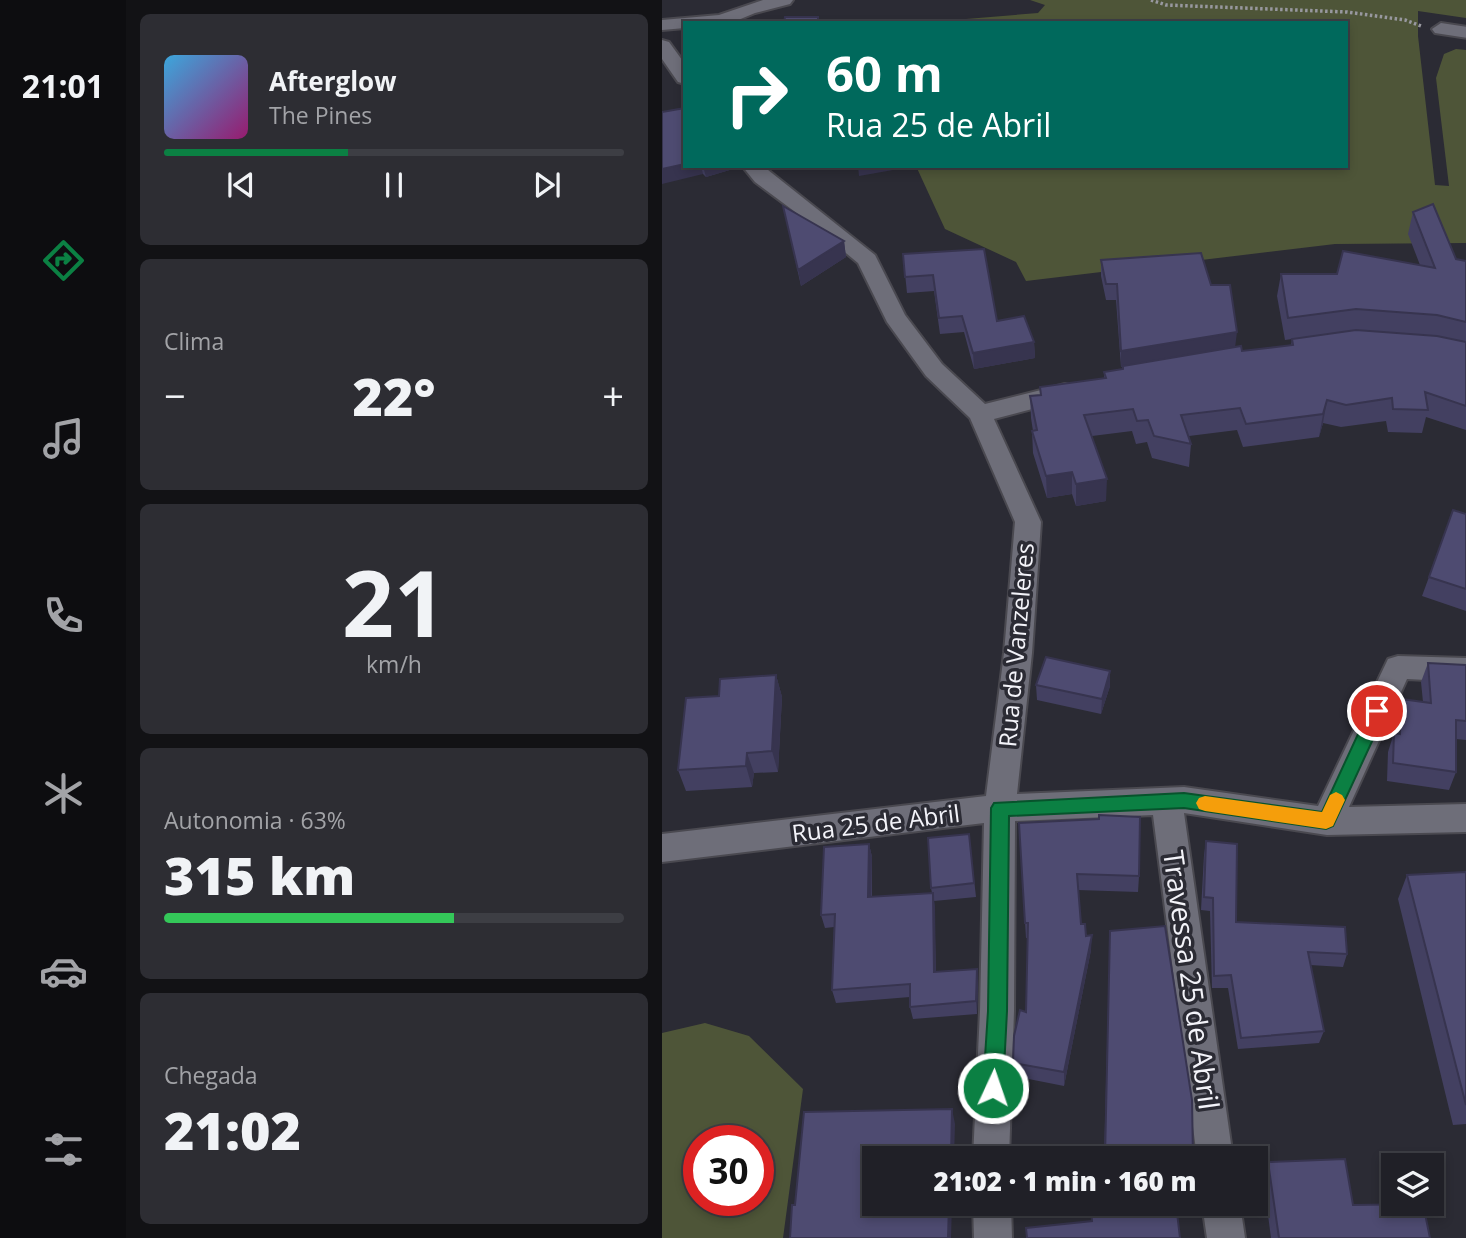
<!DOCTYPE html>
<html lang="pt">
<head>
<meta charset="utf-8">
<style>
  body { margin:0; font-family:"Open Sans",sans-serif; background:#2d2d33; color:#f1f3f6; height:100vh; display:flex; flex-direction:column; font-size:26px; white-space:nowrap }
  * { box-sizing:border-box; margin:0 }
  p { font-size:23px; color:#a2a3a7 }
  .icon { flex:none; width:38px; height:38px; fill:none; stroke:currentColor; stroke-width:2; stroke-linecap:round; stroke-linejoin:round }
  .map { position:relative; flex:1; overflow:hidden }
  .details { display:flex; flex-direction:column; gap:14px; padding:14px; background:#121215; width:536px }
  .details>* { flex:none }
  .hud { position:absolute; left:21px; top:21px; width:665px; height:147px; border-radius:0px; box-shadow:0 4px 10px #0003,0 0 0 2px #3d3e44; background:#00695c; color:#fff; overflow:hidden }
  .buttons { position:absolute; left:719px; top:1153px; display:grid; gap:14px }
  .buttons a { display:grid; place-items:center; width:63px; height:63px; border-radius:0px; background:#202027; box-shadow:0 4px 10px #0003,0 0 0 2px #3d3e44; font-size:35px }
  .speed { position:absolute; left:21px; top:1125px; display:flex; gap:14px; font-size:35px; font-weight:700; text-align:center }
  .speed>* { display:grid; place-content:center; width:91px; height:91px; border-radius:50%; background:#202027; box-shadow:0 4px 10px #0003,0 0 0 2px #3d3e44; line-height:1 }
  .speed .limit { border:10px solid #d22; background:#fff; color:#111 }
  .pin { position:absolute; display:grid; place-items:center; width:60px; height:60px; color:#fff; margin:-30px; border:4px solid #fff; border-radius:50%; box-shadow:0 2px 7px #0007 }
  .me { position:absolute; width:77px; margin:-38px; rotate:3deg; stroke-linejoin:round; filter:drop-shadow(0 0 5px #0008) }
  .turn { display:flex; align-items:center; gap:24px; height:147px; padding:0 28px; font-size:32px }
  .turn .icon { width:91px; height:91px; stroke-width:2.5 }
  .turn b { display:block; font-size:49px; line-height:60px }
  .big { font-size:52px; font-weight:800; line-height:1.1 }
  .details .tile { flex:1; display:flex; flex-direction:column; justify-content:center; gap:10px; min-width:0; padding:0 24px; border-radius:10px; background:#2d2d33 }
  .details .dial { align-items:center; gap:0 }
  .dial b { font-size:91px; line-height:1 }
  .song { display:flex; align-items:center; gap:21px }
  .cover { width:84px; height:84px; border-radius:10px; background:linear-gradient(135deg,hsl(200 70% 55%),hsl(320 70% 35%)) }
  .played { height:7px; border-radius:4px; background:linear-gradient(90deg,#0b8043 40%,#3d3e44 40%) }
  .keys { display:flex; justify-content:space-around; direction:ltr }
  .heat { display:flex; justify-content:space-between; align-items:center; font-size:38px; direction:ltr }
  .charge { height:10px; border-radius:5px; background:linear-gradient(90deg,#34c759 63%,#3d3e44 0) }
  .trip { position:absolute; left:200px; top:1146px; width:406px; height:70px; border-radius:0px; background:#202027; box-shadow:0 4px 10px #0003,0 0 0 2px #3d3e44; font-weight:800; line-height:70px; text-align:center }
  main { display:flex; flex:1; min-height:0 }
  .menu { display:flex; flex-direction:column; width:126px; justify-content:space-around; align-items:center; background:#0d0d10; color:#a2a3a7 }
  .menu .icon { width:49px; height:49px }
  .menu .active { color:#0b8043 }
  .menu b { font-size:32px; color:#f1f3f6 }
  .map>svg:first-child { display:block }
  .green { fill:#4e5538; fill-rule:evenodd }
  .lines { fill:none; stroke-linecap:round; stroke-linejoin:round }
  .street-casing { stroke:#4a4950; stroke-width:4 }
  .path { stroke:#98989f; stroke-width:3.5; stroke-dasharray:2.5 2.5; stroke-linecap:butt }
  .street { fill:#6e6e79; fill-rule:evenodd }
  .wall { fill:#434061 }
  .shaded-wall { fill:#37344f }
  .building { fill:#4e4b71; stroke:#37344f; stroke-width:2 }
  .route { fill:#0b8043; stroke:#07532c; stroke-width:2 }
  .slow { fill:#f59e0b }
  .labels { text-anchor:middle; stroke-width:7; stroke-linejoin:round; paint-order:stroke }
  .street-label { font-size:24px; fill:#f3f3f9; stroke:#2b2b34 }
  .near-street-label { font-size:28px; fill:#f3f3f9; stroke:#2b2b34 }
</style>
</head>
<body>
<main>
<nav class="menu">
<b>21:01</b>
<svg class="icon active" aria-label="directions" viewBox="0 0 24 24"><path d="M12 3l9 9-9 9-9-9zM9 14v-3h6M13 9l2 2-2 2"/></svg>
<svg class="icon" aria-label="music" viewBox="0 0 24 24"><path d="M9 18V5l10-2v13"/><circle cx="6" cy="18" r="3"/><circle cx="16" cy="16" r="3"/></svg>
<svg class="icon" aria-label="phone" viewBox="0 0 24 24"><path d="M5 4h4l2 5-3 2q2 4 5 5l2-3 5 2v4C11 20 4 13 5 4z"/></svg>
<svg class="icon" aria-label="climate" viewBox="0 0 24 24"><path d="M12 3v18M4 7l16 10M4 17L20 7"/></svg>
<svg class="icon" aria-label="car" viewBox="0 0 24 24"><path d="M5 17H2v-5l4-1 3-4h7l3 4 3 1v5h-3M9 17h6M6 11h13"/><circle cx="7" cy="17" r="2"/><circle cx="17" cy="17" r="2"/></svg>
<svg class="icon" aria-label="filters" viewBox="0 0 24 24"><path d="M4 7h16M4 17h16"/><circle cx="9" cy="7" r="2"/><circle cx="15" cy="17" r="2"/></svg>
</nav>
<section class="details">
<div class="tile">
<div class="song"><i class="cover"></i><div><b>Afterglow</b><p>The Pines</p></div></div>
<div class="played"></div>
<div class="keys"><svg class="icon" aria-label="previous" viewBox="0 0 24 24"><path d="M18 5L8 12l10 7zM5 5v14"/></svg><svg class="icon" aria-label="pause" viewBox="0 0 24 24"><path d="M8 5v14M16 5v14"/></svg><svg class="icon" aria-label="next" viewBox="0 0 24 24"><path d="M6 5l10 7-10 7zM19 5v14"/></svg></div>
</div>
<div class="tile"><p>Clima</p>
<div class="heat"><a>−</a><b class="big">22°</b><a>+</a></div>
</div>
<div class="tile dial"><b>21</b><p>km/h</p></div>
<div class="tile"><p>Autonomia · 63%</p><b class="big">315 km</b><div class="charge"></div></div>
<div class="tile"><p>Chegada</p><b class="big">21:02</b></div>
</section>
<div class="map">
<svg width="805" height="1238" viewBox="0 0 805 1238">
  <rect width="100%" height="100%" fill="#2b2b34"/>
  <path class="green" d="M368,0H804V18L756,11V36L773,185L787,186L774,78L782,54L794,49L804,50V243L673,244L364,281L354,262L283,229L254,166H684V23H255L376,13L383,5Z
    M43,1023L87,1036L141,1089L121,1238H0V1033ZM96,1141V1200H37V1141Z"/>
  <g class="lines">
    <defs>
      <path id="street" d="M101,0H131L128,4L93,13L69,23H23V28L0,30V20L57,15Z
        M779,23L805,27V38L773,33L770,29Z
        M0,40L7,42L23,64V84L16,82L0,59Z
        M80,166H101L213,255L243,315L280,364L323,404L403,384L412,386L415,392L412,398L332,419L379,522L370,653L355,794L522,787L656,806L726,659L736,656L805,658V682L745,679L687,807L805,804V832L665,835L522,813L571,1158H535L491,815L353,821L352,1011L347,1158H311L318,1011L322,823L0,862V834L324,796L342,653L353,522L308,418L264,376L225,322L196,263L144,220L93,182Z
        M311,1204H349L350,1238H312Z
        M540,1204H578L583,1238H545Z"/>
    </defs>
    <use href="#street" class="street-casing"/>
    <path class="path" d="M489,0L504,5L685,12L743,20L759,26"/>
    <use href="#street" class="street"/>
  </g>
  <path class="wall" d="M23,166H70L71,169L44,177L41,174Z
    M121,206L182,241L184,257L139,286Z
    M751,212L794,259L804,261V430L764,417L760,433L726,432L724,421L679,427L661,423L657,437L581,447L575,430L527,436L529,444L527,467L490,458L485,442L474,444L470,431L430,436L444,501L414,506L410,494L385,498L371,453L370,431H371L369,418L368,396L378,395V387L442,379V372L461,369V367H459L454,300H444L439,276V260L549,285L573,347L580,351L629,345L630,339L623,340L615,296L619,274H675L758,265L746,234Z
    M241,254L335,321L372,342L373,358L312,369L302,332L278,334L272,291L245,293Z
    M804,514V611L760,596L767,577Z
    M766,663L804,665V740L794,739V772L787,790L725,781L726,752L732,733L733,717L739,699L761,702L759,682Z
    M114,675L120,697L116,772L92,773L90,787L24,791L16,770L57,696Z
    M374,685L448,686L439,714L375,700Z
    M357,823L477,876L476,892L416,890L419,924L429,950L402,1086L352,1076L351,1063L364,1012L366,938H364Z
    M307,834L314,897L272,901L274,972L316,981L315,1014L251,1019L248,1007V997L174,1003L170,990L172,927L163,928L159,915L207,844L210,857V897L270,893L269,888Z
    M544,841L574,922L685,954L681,967L648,965L662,1031L657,1043L576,1049L566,988H550L548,911L539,910L542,855Z
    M804,872V1124L791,1125L736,899L745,875Z
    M448,931L531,1158H442Z
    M606,1162L691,1205L768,1238H609L601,1177Z"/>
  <path class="shaded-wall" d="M23,164V166H39L41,174L0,184V169Z
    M41,166H70L71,169L44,177Z
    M196,166H231V170L197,176Z
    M182,241L184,257L139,286L136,270Z
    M575,332L573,348L459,367V351Z
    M372,342L373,358L312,369L311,353Z
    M665,400L661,423L657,437L661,414Z
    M410,472V494L385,498L384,476Z
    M445,479L444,501L414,506V484Z
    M448,671V686L439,714L440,699Z
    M114,675L120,697L116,772L110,751Z
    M85,753L92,773L90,787L84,766Z
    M207,844L210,857L209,911L206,897Z
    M271,893L273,906L274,984L272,972Z
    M430,935L429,950L402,1086V1072Z
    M315,969L316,981L315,1014L314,1001Z
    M290,1109L293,1124L292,1158H289Z
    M287,1204H290L289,1238H286Z"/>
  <path class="building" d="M123,17H156V23H78L122,22Z
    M23,108V164L0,169V112Z
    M771,204L794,259L804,261V322L775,315L694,309L626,318L619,274H675L681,251L773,268L751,212Z
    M121,206L182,241L136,270Z
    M322,249L335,321L362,316L372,342L311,353L300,316L277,318L271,275L243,277L241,254Z
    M539,253L549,285H568L575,332L459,351L455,284H444L439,260Z
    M694,330L775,336L804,342V406L763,392L766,410L731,409L730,398L684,405L665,400L661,414L584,424L578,408L519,415L529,444L492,436L486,420L475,421L471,409L422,415L445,479L414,484L410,472L384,476L370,431L375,430L368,396L379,395L378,387L444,378L442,372L461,369V366L579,346L580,351L631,345L630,339Z
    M791,510L804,514V589L767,577Z
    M384,657L448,671L440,699L374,685Z
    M766,663L804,665V721L794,720V772L731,763L732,733L738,734L739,699L769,703Z
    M114,675L110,751L85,753L84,766L16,770L24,698L57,696L58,679Z
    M437,815L478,817L477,876L415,874L419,924H423L424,936L430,935L402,1072L351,1063L352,1036L358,1010L364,1012L366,923H363L357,823L437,819Z
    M307,834L312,883L269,888L266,838Z
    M544,841L575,844L574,922L683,927L685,954L646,952L662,1031L579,1038L569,975L552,976L551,898L542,897Z
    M207,844L206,897L271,893L272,972L315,969L314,1001L248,1007V984L170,990L173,914L159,915L162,847Z
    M804,872V1105L745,875Z
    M503,926L530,1100L531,1158H443L448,931Z
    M290,1109L289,1158H212V1204H287L286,1238H128L130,1205H133L142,1112Z
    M683,1159L691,1205L761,1204L768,1238H617L606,1162Z
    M442,1204H514L518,1238H365L364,1228L430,1221L429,1209L442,1208Z"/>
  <path class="route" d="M715,704L721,706L724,711L671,826L664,829L522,808L347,816L345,1011L341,1088L338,1095L331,1098L324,1095L321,1088L326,1011L329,808L332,803L522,793L660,812L709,706Z"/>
  <path class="slow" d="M674,792L680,795L683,800L671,826L664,829L543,811L537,809L534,803L537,798L543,796L660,812L668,795Z"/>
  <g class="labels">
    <g class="street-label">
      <text transform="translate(355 645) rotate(-85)" y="8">Rua de Vanzeleres</text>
      <text transform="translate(214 824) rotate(-7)" y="8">Rua 25 de Abril</text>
    </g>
    <g class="near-street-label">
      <text transform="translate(529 980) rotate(82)" y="10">Travessa 25 de Abril</text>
    </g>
  </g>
</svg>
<div class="buttons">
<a><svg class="icon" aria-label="layers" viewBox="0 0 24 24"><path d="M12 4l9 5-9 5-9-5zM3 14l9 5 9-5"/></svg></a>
</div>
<div class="speed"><div class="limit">30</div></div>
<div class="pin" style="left:715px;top:711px;background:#d93025"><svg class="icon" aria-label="arrive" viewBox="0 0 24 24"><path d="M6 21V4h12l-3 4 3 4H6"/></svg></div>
<svg class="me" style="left:331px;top:1088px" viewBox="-20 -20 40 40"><circle r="17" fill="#0b8043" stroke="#fff" stroke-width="3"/><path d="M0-11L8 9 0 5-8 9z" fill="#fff"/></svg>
<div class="trip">21:02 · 1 min · 160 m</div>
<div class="hud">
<div class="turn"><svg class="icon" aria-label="right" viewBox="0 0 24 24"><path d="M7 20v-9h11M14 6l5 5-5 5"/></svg><div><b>60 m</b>Rua 25 de Abril</div></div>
</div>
</div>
</main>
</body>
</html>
